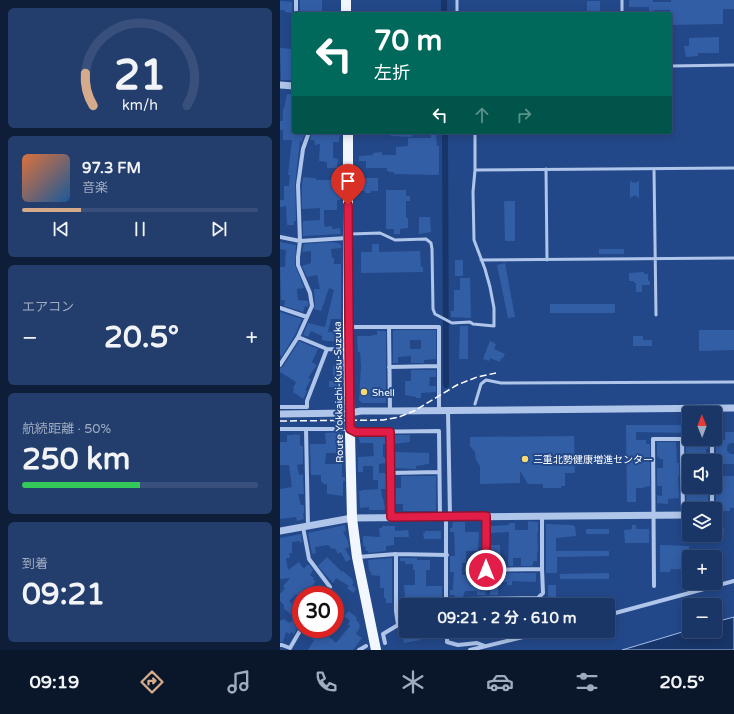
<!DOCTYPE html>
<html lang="ja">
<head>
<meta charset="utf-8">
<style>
  body { margin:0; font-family:"Varela Round","Noto Sans JP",sans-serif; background:#233e6d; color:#f1f3f6; height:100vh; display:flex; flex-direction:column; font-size:15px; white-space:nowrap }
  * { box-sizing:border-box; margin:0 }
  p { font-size:13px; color:#9fabc0 }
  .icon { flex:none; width:22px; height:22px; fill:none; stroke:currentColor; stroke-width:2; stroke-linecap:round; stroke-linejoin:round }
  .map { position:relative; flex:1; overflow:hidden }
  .details { display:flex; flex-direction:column; gap:8px; padding:8px; background:#0e1e39; width:280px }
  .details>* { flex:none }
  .banner { position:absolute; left:12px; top:12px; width:380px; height:122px; border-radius:4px; box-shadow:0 2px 10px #0003,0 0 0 1px #38507b; background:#00695c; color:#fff; overflow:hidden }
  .needle { width:26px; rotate:359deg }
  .buttons { position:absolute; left:402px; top:406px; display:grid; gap:8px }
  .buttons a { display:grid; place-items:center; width:40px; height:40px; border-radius:4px; background:#1a3667; box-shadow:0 2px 10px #0003,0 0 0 1px #38507b; font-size:20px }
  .speed { position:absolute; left:12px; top:586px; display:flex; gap:8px; font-size:20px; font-weight:700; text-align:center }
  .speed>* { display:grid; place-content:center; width:52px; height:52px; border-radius:50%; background:#1a3667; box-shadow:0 2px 10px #0003,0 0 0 1px #38507b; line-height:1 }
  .speed .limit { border:6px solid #d22; background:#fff; color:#111 }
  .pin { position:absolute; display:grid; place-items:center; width:34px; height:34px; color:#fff; margin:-41px -17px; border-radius:50% 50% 50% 0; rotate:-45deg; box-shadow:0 0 4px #0007 }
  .pin .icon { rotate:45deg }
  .me { position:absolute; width:44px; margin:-22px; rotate:0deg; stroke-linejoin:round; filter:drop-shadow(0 0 3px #0008) }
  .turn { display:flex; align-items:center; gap:14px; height:84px; padding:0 16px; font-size:18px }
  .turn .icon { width:52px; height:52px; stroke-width:2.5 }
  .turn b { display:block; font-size:28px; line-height:34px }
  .lanes { display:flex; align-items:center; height:38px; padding:0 16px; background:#0003; justify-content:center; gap:20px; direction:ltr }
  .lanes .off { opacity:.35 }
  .big { font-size:30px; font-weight:700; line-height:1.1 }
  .details .card { flex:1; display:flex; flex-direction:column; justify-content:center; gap:6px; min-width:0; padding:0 14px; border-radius:6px; background:#233e6d }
  .details .dial { align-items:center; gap:0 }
  .dial svg { height:104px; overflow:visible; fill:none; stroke:#38507b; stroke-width:7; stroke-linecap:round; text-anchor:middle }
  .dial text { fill:#f1f3f6; stroke:none }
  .song { display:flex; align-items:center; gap:12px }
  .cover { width:48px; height:48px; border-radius:6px; background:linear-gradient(135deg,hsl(20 70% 55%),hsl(210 70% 35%)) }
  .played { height:4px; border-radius:2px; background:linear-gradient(90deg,#d6ab8b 25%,#38507b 25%) }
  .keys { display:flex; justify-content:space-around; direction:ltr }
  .heat { display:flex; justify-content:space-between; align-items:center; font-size:22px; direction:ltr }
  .charge { height:6px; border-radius:3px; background:linear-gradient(90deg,#34c759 50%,#38507b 0) }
  .trip { position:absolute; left:119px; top:598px; width:216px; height:40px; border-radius:4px; background:#1a3667; box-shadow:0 2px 10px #0003,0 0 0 1px #38507b; font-weight:700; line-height:40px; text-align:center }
  .dock { display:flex; height:64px; justify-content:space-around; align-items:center; background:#0a1629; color:#9fabc0 }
  .dock .icon { width:28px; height:28px }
  .dock .active { color:#d6ab8b }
  .dock b { font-size:18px; color:#f1f3f6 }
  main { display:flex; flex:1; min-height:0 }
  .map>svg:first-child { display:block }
  .water { fill:#183569; stroke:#a3bfeb }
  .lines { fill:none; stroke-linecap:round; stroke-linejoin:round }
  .canal { stroke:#183569; stroke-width:6 }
  .building { fill:#325ea6; fill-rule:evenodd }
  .service { stroke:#afc5ea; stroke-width:3 }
  .minor { stroke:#afc5ea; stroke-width:4 }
  .tertiary { stroke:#afc5ea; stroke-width:7 }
  .primary { stroke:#f2f6fe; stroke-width:10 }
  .rail { stroke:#fff; stroke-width:1.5; stroke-dasharray:7 3; stroke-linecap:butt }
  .route-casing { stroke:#92132f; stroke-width:10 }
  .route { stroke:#e11d48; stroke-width:7 }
  .poi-dot { fill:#f6d971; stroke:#234889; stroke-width:1.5 }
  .labels { text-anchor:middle; stroke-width:4; stroke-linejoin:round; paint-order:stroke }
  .street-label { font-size:10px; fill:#fff; stroke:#234889 }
  .poi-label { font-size:10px; fill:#fff; stroke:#234889; text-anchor:start }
</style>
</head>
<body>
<main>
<section class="details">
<div class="card dial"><svg viewBox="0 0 100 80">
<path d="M14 69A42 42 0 1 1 86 69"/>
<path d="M14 69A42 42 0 0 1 8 44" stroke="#d6ab8b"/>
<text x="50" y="56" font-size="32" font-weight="700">21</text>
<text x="50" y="72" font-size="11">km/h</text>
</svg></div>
<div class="card">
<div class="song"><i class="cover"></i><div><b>97.3 FM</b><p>音楽</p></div></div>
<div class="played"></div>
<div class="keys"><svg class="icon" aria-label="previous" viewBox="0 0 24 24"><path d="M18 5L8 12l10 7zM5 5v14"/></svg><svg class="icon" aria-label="pause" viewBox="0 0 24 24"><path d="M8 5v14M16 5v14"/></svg><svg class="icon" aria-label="next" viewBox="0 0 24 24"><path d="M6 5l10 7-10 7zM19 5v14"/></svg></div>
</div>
<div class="card"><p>エアコン</p>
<div class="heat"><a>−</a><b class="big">20.5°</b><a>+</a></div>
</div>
<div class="card"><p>航続距離 · 50%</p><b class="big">250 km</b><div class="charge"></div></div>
<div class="card"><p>到着</p><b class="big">09:21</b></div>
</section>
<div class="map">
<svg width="454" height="650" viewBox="0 0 454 650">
  <rect width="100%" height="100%" fill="#234889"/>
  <path class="water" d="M454,617V650H342L409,630V631H435V622Z"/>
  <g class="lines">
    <path class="canal" d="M164,0V14
      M165,132L166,385"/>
  </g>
  <path class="building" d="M20,0H42V11H37V14H25V12L20,13Z
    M349,0H373V2H391V0H454V9H443V24L390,25V10H374V14H369V7H349Z
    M0,1L12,2V13L5,12V10H0Z
    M307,1H320V14H307Z
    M439,37V53H418V56L406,57L404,46H409V38Z
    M0,48L12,49V57H14V80H1Z
    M7,94H14V133L24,135L22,142L20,141L15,185L16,221H14V225H7L6,206L0,207V200H4V186H9L10,175H8L12,140H3V130H0V121H3V109H4Z
    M111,132H132V137L111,136Z
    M32,133L60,134L59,142H53V158L58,159L57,168H47V162L39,161L40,144L35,145L34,140H30Z
    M151,135H156L157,146H159V174L157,175L114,174V172H109V171H107V168H86V161H79V156L93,155V153L102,152V155H116V147L128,146V138H151Z
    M23,177L36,178V180H60L61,200H57V210H44V222L45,227L52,226V229L60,228L61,234L23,236V221L40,220V208L22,209V185Z
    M77,178H98V191H91V193H85V191H77Z
    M350,181L355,183L359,181V198L355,195L350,198Z
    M106,190H126V196H130V201H126V218H128V228L120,229V234H114V229H106Z
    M224,201H235V241H225Z
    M139,217H150L151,232L139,234Z
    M0,242L16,245L15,265L24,288L17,289L18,300L28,301V307L25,306L23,312L4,306L5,300H1L0,267H5L6,250L0,249Z
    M52,242L58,243L61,245V248L51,249L52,258H54V264H61V319H51L48,332H57V341H47L42,340V336L31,331L28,337L23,335L28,323L45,327L54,290L49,288L41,311L34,309L35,305L34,289H40L37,275L27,277L22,266L31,263V251L22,252L24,244Z
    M92,244H99V252L140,251L141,267H143V272L81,273V252H92Z
    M319,249H344V254H319Z
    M175,260H183V276H175Z
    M225,263L235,317L228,318L217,265Z
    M364,272V274H368V281H370V285H362V292H356V283H354V281H349V273Z
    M180,278H190L191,318L171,317V311H174V290H180Z
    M270,304H335V313H270Z
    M0,312L22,319L15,335L2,356L0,355Z
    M180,326H188V359H179Z
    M117,330H156V359L144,360V363H131V356L118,357V363H113V331ZM130,340H141V349H130Z
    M419,330H454V350L419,351Z
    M97,331H105L106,332V403H82L79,400L81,366L80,352H78L77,336H92V335H97Z
    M353,336H363V340H372V346H353Z
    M19,341L38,349L32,362L37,365L28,378L31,379L25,390L27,391L23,399L13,392L14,389L13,388L16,382L0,372V368L3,367Z
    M210,341L215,343V344H216L214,349L225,354L223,358H221L220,362L210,358L209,361L203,359Z
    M53,365H61V387H49V381H53Z
    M131,370H156V377H150L149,386H156V392L141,393V398H136V397L125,395V381H131Z
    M346,425H409V433L356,432V440H366V444H370V486L364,487V488H356V502H347Z
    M61,432L60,453H46L45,464H62V477H65V481H63V496L47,494V484H43V482H41V475H31L30,444H46L45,433Z
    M445,432H454V443H450L447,446V451L450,454H454V464H437L436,463V441L445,440Z
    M14,434L20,435V444L21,446H23V464L17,465L19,475L23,474L24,494H18L21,505H24V513H23L24,519L17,521L16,517L0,519V489L12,487L9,465H0V442H7V435H14Z
    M78,435H106V444H103V456L104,458H106V463L99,464V473H105V474H106L107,489H98V480H93V466H83V472H78V457L94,456L93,443H80Z
    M113,435H130V442L113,444Z
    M294,436L295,473H285V486H281V488H263V484H248L240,471V483L200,484V466L196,460L195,452L190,446V437Z
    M412,441L426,442V444H428V449H426V461H406V443Z
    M377,442H396L397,463H399V476H398L399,498L388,499V504L377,503V495L382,496V486H377V468H383V459H379V457H377Z
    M113,452L149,453V464H145V465L136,466V469L113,468Z
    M121,476H156V511H123V504H114V488H121Z
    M437,476H454V508H450V511H443V508H437V503H436V494H437Z
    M407,487H417V493H419V494H428V503H416L415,506H412V508H406Z
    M101,489L102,498H103L105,509L102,510H89V507L80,508L79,491H82V490Z
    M248,521L258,522V533H257L258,551L257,554V561H254L252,566H241V558H233V566H228L229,532L210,533V526L229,525V523H235V530H248Z
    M173,522H185V532H199L198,551H186V563H182V575L206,574V583H201V591H205L206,595H197V591H185L183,597V605H175V596L174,595H170V590H173V586L174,572H170V556H175L174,532H170V528H172Z
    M266,524L293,525V526H295L296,536L276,538V551H329V556L277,557V573H266Z
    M65,525L66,531L63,532L68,541L69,547L65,549L71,559L66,562L61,552L58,554L56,550L54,548L52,549L48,545L35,547L36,553L32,554L28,533Z
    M352,525H356V529H369V543H345L344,530L352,529Z
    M102,526H115V531L128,530L129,537H114V545L106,546V551L88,553V551H86L85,546H83V537L84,536L100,537L99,528H102Z
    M435,528H444L443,541L413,542V535H435Z
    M306,529H329V534H306Z
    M145,531H161V539H144L143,533H145Z
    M21,534L22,542L20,543V541L12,542V553H9L10,558H6L8,570L19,562L24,569L27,565H29L33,570L30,575L34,578L33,580L36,581L32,586L42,593V595H21V598L16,594L9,601L21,612V626L18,627L14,634L11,632L10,634L6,632L3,642H0V621L3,619L10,623L15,617L4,609V605L0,601V594L5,588L3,586L10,578L0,579V538Z
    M210,545H220L221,566H215V559H210Z
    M380,545L409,546V567L400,569H391L390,572H380Z
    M47,557L62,572L63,571L73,580L72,581L74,582L72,585L76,589L73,593L67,588L69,586L56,578L53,583L38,566Z
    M112,558V603H106V598H104V588H100V576L91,575V572L89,571L88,560Z
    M120,558H137V560H150V570H146V586H162V603H157V605H145V600H141L140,598H126V597H125L124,585H135V570H133V564H125V561H120Z
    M226,573H256V582L232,581V585H227V582H220V575H226Z
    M329,573V579H280V574Z
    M210,583H218V595H210Z
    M268,585H276V602H268Z
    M69,611L77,618L76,620L79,623L80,627L76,634L82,638L73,650H28L34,640L23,633L24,629H49L46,634L56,643L70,626L68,624L70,621L64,616Z
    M122,631H129L130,637L139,634L141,640L124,643Z"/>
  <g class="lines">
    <path class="service" d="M177,0V14
      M342,14V0
      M390,66L454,65
      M266,169L267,260
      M374,169L376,315
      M195,170L454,168
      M70,234L100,233L115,240L146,239L151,243L152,249L153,309L155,314L172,323L190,322L193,324L214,326V308L210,287L205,269L194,240L193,192L195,170V132
      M201,260L454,258
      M195,404L201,384L206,380L221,383L454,382"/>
    <path class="minor" d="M16,0V14
      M0,237L20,241L67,238
      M0,308L27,317
      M69,327H159V411
      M109,328L110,411
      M18,337L47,349L67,350
      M0,365L18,337L32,306L30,293L18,265V257L20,241L18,185L23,149L29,132
      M109,367L159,366
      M0,407H27V401L47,349
      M168,411L170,516
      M0,429H70L76,432L159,431L160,516
      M26,429L28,526
      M109,432L111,517
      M402,439L403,515
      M432,439V461
      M110,473L159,472
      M432,487V509
      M166,516V605
      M206,517V570L262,569V516
      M23,527L29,559L50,587L45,595
      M116,554L167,555
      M78,557L116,554V611L118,625
      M374,586L373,439H409
      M189,599L258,598L263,593L262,569
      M328,615L454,581
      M167,631V642L178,645L197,643L205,646
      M105,643L103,634L118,625L126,623
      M0,645H2L10,648L21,629
      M79,650L86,646
      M190,650L268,631"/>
    <path class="tertiary" d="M0,85L14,86
      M0,414L70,413L81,411H110L454,408
      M0,531L72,518L409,515"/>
    <path class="primary" d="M66,0V14
      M68,132V350L72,518L77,557L96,650"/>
    <path class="rail" d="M0,421L103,420L119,417L134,411L177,385L197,377L216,373"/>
  </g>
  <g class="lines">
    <defs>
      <path id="route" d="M68,205L70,429L76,432H110L111,517L206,516V570"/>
    </defs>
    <use href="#route" class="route-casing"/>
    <use href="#route" class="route"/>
  </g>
  <g class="poi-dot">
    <circle cx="84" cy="392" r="4"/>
    <circle cx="245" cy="459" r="4"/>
  </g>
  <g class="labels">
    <g class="street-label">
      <text transform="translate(58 392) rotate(-91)" y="4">Route Yokkaichi-Kusu-Suzuka</text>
    </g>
    <g class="poi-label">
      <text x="92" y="396">Shell</text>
      <text x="253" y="463">三重北勢健康増進センター</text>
    </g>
  </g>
</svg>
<div class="buttons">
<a><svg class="needle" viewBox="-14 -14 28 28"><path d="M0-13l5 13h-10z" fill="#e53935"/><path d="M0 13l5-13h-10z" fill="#9fabc0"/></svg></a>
<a><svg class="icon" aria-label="sound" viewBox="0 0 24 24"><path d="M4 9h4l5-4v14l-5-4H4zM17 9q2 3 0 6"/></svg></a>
<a><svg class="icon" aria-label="layers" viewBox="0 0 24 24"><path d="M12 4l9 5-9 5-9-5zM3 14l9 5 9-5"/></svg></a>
<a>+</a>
<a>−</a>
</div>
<div class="speed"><div class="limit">30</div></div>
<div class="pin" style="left:68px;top:205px;background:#d93025"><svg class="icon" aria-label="arrive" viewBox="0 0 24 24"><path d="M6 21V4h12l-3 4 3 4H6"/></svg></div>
<svg class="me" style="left:206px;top:570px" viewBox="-20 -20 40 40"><circle r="17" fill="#e11d48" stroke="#fff" stroke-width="3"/><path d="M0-11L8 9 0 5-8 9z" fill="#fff"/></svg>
<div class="trip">09:21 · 2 分 · 610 m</div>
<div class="banner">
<div class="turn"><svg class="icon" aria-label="left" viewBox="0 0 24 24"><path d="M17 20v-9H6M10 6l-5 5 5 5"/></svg><div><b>70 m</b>左折</div></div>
<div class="lanes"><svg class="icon" aria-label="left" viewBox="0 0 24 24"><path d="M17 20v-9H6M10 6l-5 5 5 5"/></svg><svg class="icon off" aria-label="ahead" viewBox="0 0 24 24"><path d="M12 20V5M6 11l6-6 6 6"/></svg><svg class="icon off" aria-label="right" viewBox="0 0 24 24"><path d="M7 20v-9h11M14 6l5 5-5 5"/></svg></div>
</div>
</div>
</main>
<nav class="dock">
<b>09:19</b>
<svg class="icon active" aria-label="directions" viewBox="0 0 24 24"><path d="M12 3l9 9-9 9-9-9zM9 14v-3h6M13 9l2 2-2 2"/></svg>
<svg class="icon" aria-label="music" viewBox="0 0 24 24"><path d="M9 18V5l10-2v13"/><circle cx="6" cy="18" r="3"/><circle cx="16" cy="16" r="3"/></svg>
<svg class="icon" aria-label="phone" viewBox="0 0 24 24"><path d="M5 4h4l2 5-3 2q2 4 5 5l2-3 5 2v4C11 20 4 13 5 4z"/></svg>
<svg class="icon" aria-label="climate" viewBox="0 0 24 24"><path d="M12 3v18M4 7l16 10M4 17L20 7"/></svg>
<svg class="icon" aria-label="car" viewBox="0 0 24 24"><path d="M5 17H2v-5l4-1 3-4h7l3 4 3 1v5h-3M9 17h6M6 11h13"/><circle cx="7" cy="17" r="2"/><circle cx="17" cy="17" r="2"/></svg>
<svg class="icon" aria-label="filters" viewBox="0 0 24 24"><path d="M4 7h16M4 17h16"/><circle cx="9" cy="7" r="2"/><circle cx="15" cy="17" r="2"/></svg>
<b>20.5°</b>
</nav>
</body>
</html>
